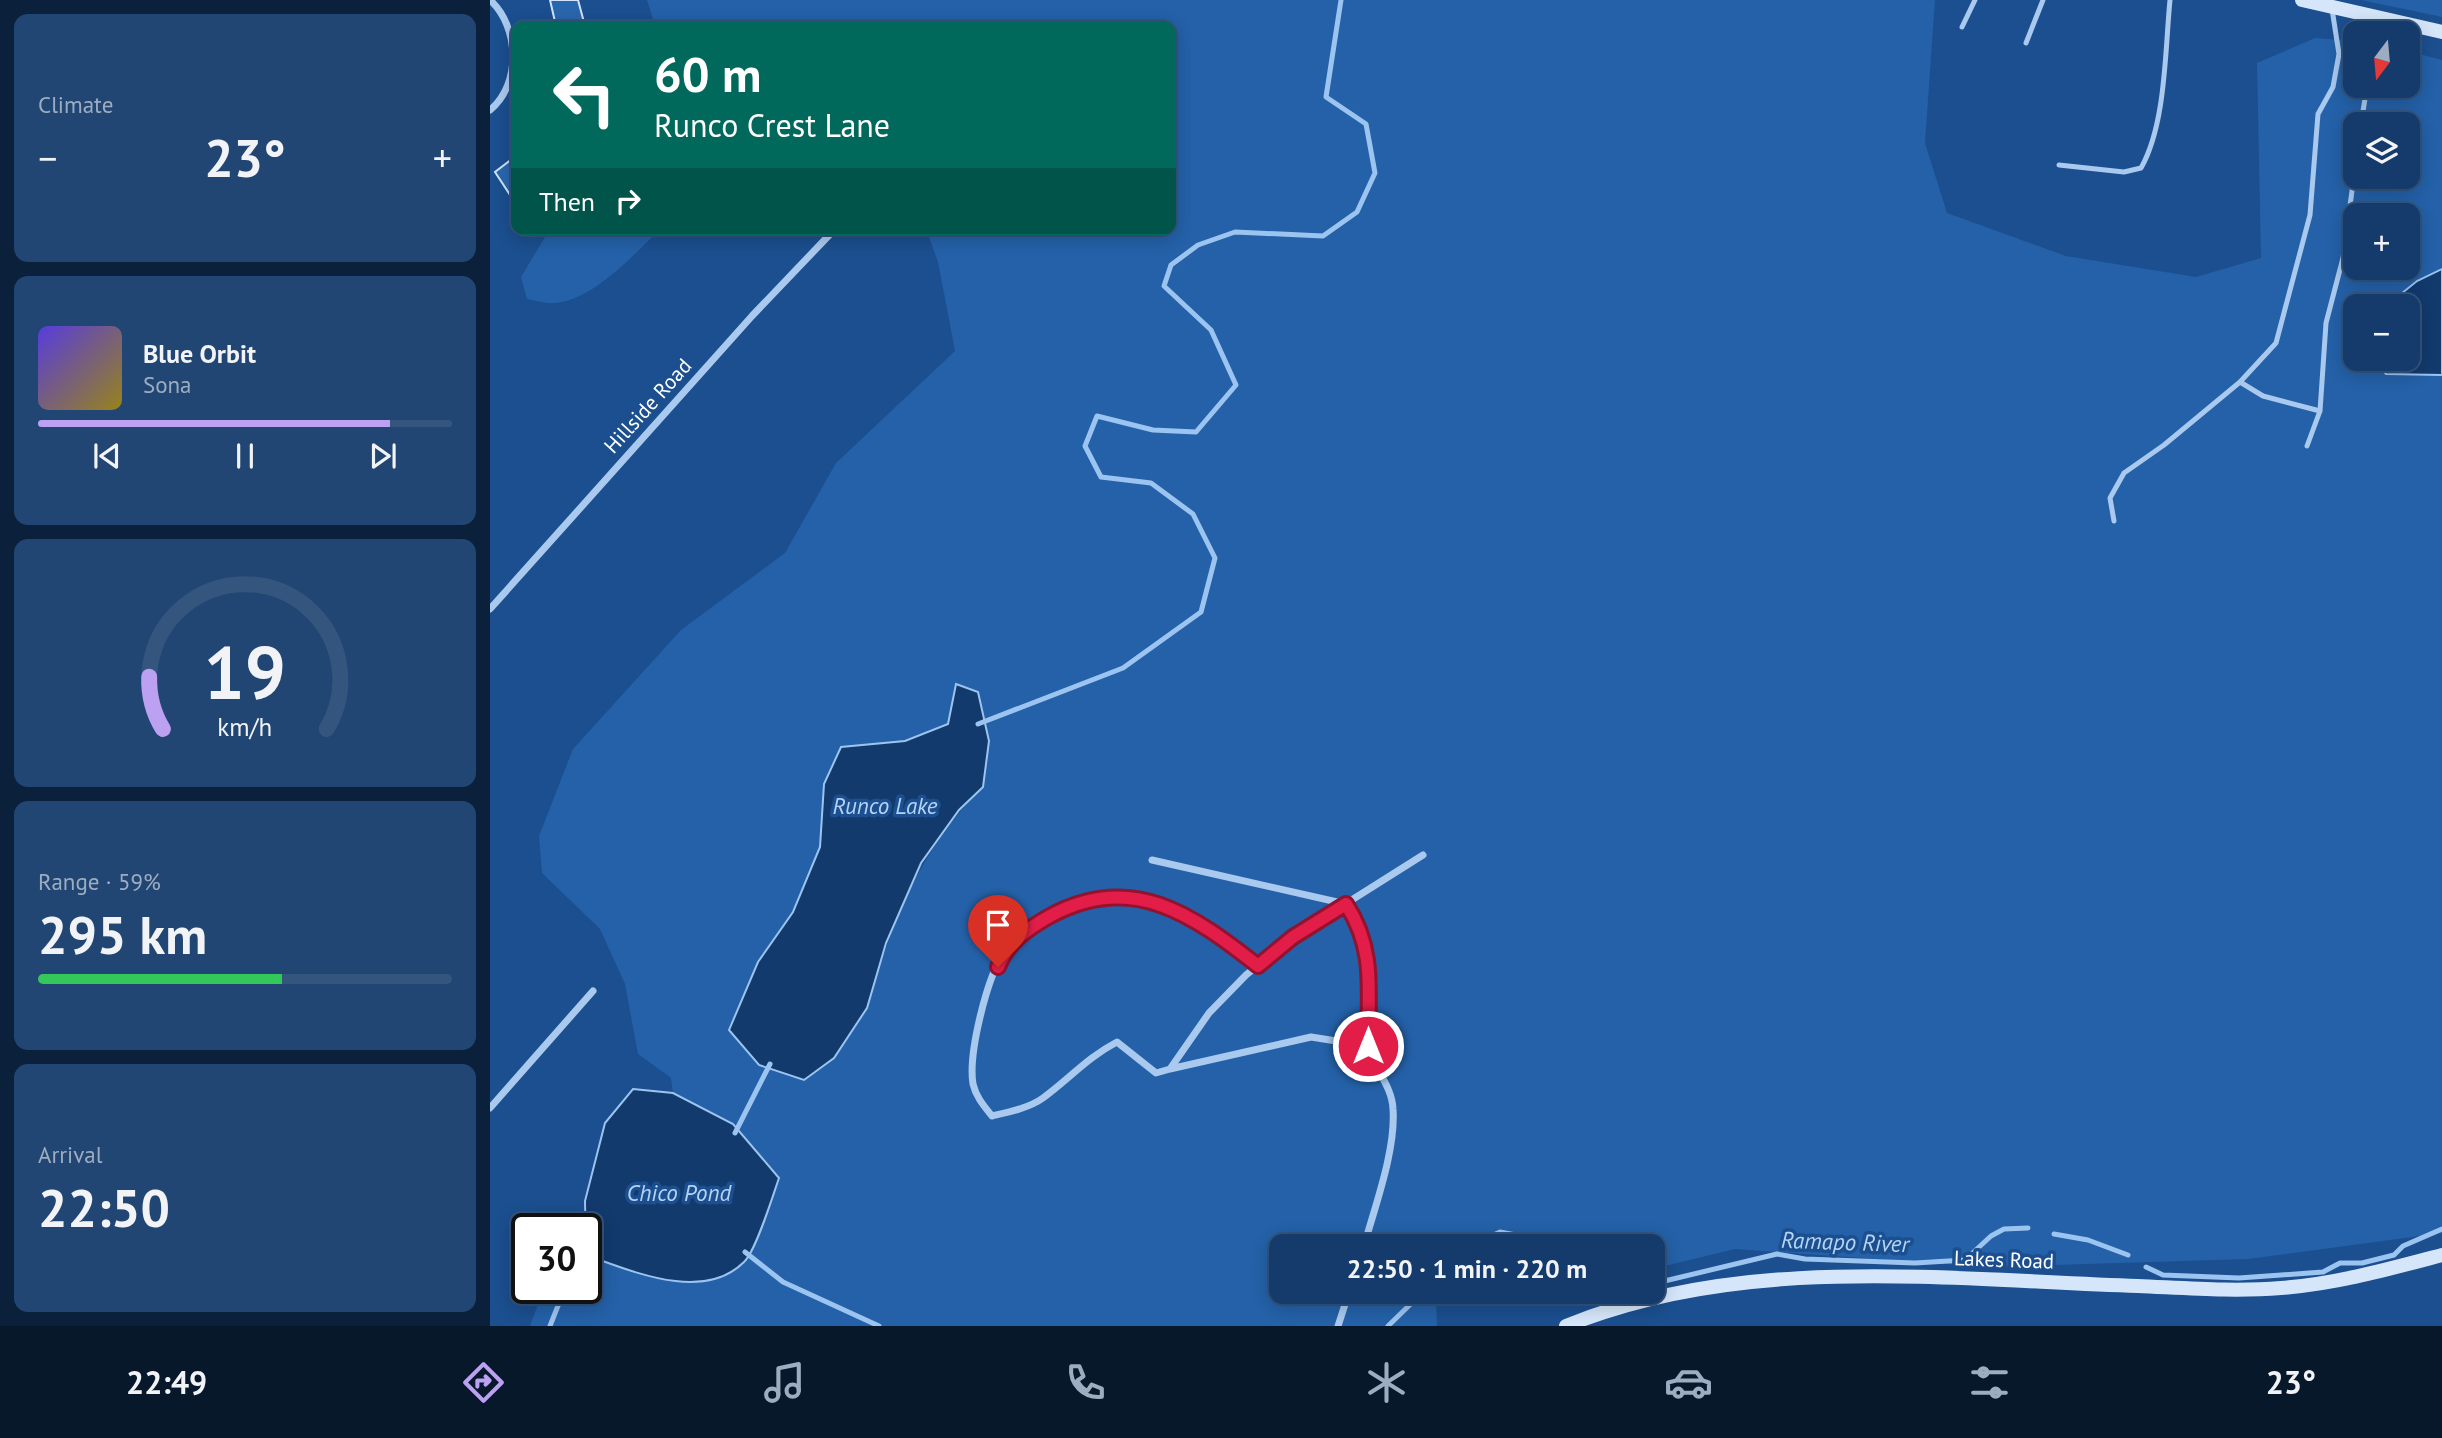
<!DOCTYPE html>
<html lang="en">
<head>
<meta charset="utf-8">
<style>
  body { margin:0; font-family:"PT Sans",sans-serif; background:#214673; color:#f1f3f6; height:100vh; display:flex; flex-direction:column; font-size:26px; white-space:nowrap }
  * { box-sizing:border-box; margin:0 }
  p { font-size:23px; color:#9dadc1 }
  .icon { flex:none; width:38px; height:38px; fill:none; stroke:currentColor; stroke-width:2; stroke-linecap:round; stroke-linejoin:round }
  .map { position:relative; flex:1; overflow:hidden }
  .side { display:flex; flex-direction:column; gap:14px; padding:14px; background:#0b203b; width:490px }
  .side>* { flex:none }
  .top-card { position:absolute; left:21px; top:21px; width:665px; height:214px; border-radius:14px; box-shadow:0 4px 18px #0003,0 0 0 2px #33557e; background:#00695c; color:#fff; overflow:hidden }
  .needle { width:46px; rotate:196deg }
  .fabs { position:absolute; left:1853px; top:21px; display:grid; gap:14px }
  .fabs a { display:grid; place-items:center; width:77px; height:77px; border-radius:14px; background:#143b6b; box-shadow:0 4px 18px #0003,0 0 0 2px #33557e; font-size:35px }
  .speed { position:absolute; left:21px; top:1213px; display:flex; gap:14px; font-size:35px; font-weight:700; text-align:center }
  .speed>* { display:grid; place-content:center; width:91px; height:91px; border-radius:50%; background:#143b6b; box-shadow:0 4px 18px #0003,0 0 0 2px #33557e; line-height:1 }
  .speed .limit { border:4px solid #111; border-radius:10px; background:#fff; color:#111 }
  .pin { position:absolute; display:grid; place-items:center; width:60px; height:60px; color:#fff; margin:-72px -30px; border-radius:50% 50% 50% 0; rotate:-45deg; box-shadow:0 0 7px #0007 }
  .pin .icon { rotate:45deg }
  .me { position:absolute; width:77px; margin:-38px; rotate:0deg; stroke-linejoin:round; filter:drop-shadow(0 0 5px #0008) }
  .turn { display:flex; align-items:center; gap:24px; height:147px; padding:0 28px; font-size:32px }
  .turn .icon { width:91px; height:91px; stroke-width:2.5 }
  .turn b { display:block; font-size:49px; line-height:60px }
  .then { display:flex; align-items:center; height:66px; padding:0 28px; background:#0003; gap:14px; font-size:26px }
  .big { font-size:52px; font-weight:700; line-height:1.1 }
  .side .widget { flex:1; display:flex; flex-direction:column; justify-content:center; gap:10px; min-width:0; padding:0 24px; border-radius:14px; background:#214673 }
  .side .dial { align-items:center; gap:0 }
  .dial svg { height:182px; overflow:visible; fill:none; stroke:#33557e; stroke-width:7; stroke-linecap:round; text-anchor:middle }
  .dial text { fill:#f1f3f6; stroke:none }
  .song { display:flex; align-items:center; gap:21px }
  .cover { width:84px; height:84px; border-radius:10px; background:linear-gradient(135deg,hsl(250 70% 55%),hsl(50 70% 35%)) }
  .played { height:7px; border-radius:4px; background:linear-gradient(90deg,#bca0f2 85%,#33557e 85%) }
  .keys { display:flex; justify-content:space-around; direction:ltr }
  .heat { display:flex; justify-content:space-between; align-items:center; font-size:38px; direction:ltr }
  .charge { height:10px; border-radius:5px; background:linear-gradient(90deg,#34c759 59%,#33557e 0) }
  .trip { position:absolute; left:779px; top:1234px; width:396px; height:70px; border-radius:14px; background:#143b6b; box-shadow:0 4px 18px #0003,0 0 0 2px #33557e; font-weight:700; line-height:70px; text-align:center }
  .tabs { display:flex; height:112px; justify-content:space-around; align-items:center; background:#08182b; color:#9dadc1 }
  .tabs .icon { width:49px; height:49px }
  .tabs .selected { color:#bca0f2 }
  .tabs b { font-size:32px; color:#f1f3f6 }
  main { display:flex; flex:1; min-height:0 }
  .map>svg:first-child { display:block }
  .green { fill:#2461a8; fill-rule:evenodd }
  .water { fill:#123a6d; stroke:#9cc4f0; stroke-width:2 }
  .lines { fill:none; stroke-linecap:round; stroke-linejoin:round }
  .stream { stroke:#9cc4f0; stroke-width:5 }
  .building { fill:#2a66ad; stroke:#cfe3fa; stroke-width:2 }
  .lane { stroke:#a9c9ee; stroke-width:5 }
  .street { stroke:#a9c9ee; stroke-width:7 }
  .secondary { stroke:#d6e6fa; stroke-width:14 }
  .route-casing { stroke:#92132f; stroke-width:18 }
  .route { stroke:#e11d48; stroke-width:12 }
  .labels { text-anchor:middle; stroke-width:7; stroke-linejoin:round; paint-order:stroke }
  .street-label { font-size:21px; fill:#fff; stroke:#1b4f8f }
  .water-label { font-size:23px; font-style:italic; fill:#b5d3f5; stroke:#1b4f8f }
</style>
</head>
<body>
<main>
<section class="side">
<div class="widget"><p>Climate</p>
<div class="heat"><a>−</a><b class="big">23°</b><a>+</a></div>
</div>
<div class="widget">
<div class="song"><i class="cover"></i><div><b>Blue Orbit</b><p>Sona</p></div></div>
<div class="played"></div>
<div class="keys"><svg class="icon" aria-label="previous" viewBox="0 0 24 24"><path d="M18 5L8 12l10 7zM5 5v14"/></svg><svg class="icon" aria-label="pause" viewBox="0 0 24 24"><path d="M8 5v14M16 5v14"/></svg><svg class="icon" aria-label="next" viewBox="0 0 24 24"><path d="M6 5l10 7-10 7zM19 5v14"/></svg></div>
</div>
<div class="widget dial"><svg viewBox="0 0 100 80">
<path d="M14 69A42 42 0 1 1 86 69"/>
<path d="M14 69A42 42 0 0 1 8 46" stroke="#bca0f2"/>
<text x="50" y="56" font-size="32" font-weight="700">19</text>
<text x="50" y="72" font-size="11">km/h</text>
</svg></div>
<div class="widget"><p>Range · 59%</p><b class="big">295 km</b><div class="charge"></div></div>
<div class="widget"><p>Arrival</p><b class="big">22:50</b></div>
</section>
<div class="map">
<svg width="1952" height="1326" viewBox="0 0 1952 1326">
  <rect width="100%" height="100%" fill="#1b4f8f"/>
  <path class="green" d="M157,0H1445L1435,143L1457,213L1576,256L1706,277L1771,258L1767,63L1825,38L1865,41L1866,86H1918V51L1952,60V269L1927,281L1896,306H1866V359H1883L1896,374L1952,375V1233L1758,1259L1498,1267L1245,1249L1162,1269V1246H791V1292H954L946,1299L947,1326H40L54,1288H96V1255C142,1271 213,1303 254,1262C264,1252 283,1194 289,1178L243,1124L183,1093L181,1078L148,1054L135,984L110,929L52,873L49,836L83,749L191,630L295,553L346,463L465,351L448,262L436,229H681V26H165ZM1866,124H1918V177H1866ZM1866,215H1918V268H1866ZM466,685L493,787C429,850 402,923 377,1008L268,962L303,912L330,847L334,784L351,747L415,741L458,724Z
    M1871,0H1952V17Z
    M64,229H170C144,255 102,301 64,303C55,304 45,300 37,299L31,277L55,237Z"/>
  <path class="water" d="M1952,269V375L1896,374L1883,359H1918V306H1896L1927,281Z
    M466,684L488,692L499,741L493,787L469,810L431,863L396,943L377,1008L344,1058L314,1080L269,1065L239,1030L268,962L303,912L330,847L334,784L351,747L415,741L458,724Z
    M143,1089L183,1093L243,1124L289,1178C283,1195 266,1251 254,1262C213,1303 142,1271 96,1255L95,1201L115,1123Z"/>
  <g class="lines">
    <path class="stream" d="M488,724L633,668L711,612L725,558L703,514L661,483L611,477L595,446L607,416L663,430L706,432L746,385L721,330L674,286L681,265L708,245L745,232L833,236L867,212L885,173L876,124L836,97L851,0
      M245,1133L280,1064
      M1564,1234L1598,1240L1638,1255
      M980,1246L1010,1232L1031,1236L1033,1243L1031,1246
      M255,1252L293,1282L389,1326
      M1656,1267L1673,1275L1749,1278L1833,1272L1850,1263H1872L1904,1255L1913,1246L1952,1229
      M1162,1284L1287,1254L1315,1259L1425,1263L1475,1260L1501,1236L1514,1229L1538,1228
      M1062,1292C1082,1301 1105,1296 1126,1292
      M60,1326L75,1288
      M898,1326L933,1292"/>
  </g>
  <path class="building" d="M60,0H88L95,26H66Z
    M26,156V204L5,172Z"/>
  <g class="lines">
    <path class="lane" d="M1472,27L1485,0
      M1883,33L1885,20
      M1536,43L1553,0
      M1871,124L1877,86
      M1569,165L1634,172L1651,168C1676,124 1675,50 1680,0
      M1750,382L1773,396L1830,411
      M1817,446L1830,411L1836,323L1853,258L1866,161
      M1624,521L1620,498L1634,473L1674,445L1750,382L1786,343L1820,215L1828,114L1843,87L1849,54L1842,9"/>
    <path class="street" d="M0,0C29,26 32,84 0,110
      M0,609L262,316L345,229
      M662,860L856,904C891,958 870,988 878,1044C881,1066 902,1084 903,1109C906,1150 885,1206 874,1246
      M768,966C725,933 678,895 622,896C587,896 535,922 515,951C497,976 478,1054 483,1084C486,1097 494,1106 502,1116C519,1112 539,1108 553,1098C579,1079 598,1057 627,1042L666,1073L680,1069L719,1013L756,975L803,937L933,855
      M680,1069L821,1037L878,1046
      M0,1108L103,991
      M836,1246L875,1244
      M848,1326L859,1292"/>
    <path class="secondary" d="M1812,0L1952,32
      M1076,1326C1254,1253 1460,1280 1648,1286C1695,1288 1744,1292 1791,1288C1846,1284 1899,1269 1952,1255"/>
  </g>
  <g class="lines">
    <defs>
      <path id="route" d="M508,967C518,942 537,929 560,916C642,871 703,915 768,966L803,937L856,904C886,950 878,992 878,1046"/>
    </defs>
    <use href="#route" class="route-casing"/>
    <use href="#route" class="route"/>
  </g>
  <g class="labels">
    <g class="street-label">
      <text transform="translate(158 406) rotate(-48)" y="7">Hillside Road</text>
      <text transform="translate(1514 1260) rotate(2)" y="7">Lakes Road</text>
    </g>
    <g class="water-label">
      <text x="395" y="814">Runco Lake</text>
      <text x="189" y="1201">Chico Pond</text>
      <text transform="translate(1355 1242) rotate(2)" y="8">Ramapo River</text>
    </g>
  </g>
</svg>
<div class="fabs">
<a><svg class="needle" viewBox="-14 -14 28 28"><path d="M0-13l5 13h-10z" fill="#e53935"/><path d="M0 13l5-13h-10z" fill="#9dadc1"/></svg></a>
<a><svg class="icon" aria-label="layers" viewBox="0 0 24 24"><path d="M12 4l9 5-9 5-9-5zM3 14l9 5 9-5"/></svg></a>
<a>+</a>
<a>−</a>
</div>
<div class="speed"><div class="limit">30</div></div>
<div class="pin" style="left:508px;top:967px;background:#d93025"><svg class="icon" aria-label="arrive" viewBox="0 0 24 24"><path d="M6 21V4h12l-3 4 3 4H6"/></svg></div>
<svg class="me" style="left:878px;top:1046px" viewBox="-20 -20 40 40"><circle r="17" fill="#e11d48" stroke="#fff" stroke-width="3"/><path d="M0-11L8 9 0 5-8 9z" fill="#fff"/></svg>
<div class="trip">22:50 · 1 min · 220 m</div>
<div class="top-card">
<div class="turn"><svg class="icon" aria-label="left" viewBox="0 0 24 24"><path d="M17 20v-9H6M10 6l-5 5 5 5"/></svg><div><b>60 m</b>Runco Crest Lane</div></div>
<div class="then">Then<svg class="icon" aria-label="right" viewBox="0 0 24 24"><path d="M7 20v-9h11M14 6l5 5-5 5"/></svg></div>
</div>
</div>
</main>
<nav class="tabs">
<b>22:49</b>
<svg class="icon selected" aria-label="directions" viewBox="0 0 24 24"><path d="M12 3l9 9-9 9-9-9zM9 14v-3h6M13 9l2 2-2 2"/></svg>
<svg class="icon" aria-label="music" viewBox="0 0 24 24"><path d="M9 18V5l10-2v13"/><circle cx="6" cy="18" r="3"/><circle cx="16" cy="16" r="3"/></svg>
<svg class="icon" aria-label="phone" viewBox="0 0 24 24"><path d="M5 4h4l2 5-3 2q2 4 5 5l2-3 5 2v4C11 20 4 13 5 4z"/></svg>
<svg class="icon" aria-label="climate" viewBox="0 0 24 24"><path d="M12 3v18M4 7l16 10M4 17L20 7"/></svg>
<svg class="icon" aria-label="car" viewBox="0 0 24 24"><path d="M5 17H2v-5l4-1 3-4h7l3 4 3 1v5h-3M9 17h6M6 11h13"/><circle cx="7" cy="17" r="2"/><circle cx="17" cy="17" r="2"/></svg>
<svg class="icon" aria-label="filters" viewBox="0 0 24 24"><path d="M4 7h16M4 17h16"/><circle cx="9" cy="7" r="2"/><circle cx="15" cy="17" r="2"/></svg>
<b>23°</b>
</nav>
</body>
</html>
